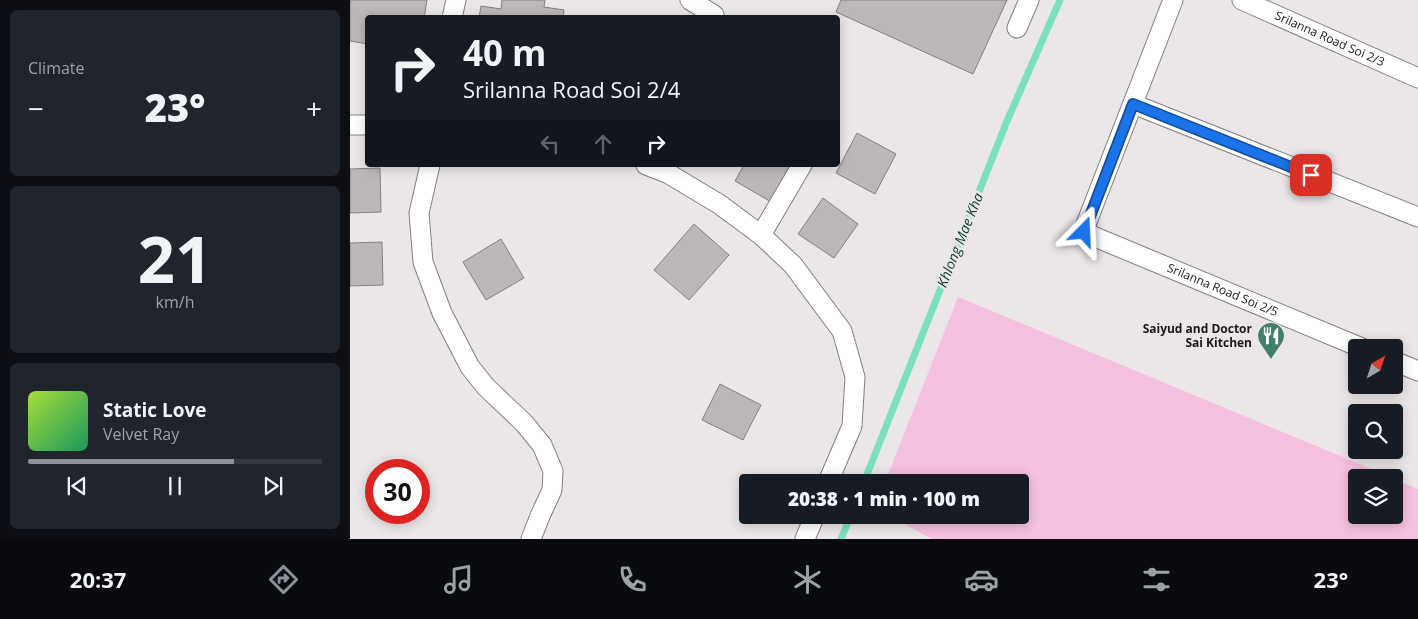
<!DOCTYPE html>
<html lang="en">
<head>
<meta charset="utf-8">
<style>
  body { margin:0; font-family:"Open Sans",sans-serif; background:#20242c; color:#f1f3f6; height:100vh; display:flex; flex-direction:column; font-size:19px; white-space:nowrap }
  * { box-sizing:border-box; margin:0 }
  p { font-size:16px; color:#9ea1a6 }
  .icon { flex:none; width:28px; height:28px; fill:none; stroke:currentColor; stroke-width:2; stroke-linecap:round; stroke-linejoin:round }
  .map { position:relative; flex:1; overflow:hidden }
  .details { display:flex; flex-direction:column; gap:10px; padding:10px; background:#0d0f14; width:350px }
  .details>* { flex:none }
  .top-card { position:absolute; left:15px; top:15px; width:475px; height:152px; border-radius:5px; box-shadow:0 2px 12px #0003; background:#171b24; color:#f1f3f6; overflow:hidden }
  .needle { width:32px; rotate:39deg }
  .fabs { position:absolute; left:998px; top:339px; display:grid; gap:10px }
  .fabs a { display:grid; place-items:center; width:55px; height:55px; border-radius:5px; background:#171b24; box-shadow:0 2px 12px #0003; font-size:25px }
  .speed { position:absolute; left:15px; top:459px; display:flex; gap:10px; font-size:25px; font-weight:700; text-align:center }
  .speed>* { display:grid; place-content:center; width:65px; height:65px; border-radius:50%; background:#171b24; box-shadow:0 2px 12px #0003; line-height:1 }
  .speed .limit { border:8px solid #d22; background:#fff; color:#111 }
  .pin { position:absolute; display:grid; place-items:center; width:42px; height:42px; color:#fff; margin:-21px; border-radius:10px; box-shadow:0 2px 8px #0006 }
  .me { position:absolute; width:55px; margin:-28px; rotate:21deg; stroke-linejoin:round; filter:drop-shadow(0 0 4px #0008) }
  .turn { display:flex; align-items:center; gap:18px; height:105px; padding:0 15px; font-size:22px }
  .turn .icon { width:65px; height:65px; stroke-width:2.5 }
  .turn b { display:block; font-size:35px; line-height:42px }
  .lanes { display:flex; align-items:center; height:48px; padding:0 15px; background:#0003; justify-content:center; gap:25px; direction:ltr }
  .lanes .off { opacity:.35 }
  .big { font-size:38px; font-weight:800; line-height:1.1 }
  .details .tile { flex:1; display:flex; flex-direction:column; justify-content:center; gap:8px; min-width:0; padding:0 18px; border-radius:8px; background:#20242c }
  .details .dial { align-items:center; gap:0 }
  .dial b { font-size:65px; line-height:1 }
  .song { display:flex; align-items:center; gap:15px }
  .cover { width:60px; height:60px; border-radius:8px; background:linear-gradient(135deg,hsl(80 70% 55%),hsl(150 70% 35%)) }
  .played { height:5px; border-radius:2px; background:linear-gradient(90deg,#8c9099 70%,#363941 70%) }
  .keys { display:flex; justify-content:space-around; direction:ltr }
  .heat { display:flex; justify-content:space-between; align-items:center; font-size:28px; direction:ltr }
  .trip { position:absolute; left:389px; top:474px; width:290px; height:50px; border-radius:5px; background:#171b24; box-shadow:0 2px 12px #0003; font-weight:800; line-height:50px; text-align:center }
  .tab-bar { display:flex; height:80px; justify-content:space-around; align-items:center; background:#090b0e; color:#9ea1a6 }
  .tab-bar .icon { width:35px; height:35px }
  .tab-bar .current { color:#8c9099 }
  .tab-bar b { font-size:22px; color:#f1f3f6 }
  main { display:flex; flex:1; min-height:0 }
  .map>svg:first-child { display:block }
  .green { fill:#f5c1de }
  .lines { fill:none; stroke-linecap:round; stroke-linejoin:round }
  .stream { stroke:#7ae0c1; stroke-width:7 }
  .building { fill:#bcb8ba; stroke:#848082 }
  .street-casing { stroke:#837f81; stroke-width:21 }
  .street { stroke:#fff; stroke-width:19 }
  .route-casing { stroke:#114b97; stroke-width:12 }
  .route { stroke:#1a73e8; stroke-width:9 }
  .labels { text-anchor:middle; stroke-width:5; stroke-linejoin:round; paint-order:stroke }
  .street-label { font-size:12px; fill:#191718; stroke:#ebe7e9 }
  .poi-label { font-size:12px; font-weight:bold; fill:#191718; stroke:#ebe7e9; text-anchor:end }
  .water-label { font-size:14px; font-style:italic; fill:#124034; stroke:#ebe7e9 }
</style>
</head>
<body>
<main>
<section class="details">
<div class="tile"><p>Climate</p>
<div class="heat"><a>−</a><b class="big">23°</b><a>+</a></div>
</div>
<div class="tile dial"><b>21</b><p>km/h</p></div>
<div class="tile">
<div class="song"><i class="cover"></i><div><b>Static Love</b><p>Velvet Ray</p></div></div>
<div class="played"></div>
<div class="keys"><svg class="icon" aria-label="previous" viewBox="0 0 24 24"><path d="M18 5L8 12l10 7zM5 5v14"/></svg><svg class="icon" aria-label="pause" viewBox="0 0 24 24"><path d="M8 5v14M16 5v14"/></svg><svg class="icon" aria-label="next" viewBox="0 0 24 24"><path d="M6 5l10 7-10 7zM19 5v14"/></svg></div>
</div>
</section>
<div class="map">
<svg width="1068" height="539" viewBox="0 0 1068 539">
  <rect width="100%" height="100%" fill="#ebe7e9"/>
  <path class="green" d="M608,297L1041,477L1006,478V515H1044V479L1068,489V539H582L538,515H670V482H535Z"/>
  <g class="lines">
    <path class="stream" d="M514,482L657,121L710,0
      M491,539L501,515"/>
  </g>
  <path class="building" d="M0,0H77L74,18H35L24,16V18H18V44L0,41Z
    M152,0H195L194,7L214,10L213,18H129L131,6L151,9Z
    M491,0H657L623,74L486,12Z
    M507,133L546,154L525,194L486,173Z
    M394,165H444L423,203L385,181Z
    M30,168L31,212L0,213V169Z
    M473,198L508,224L484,258L448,234Z
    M344,224L379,255L339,300L304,270Z
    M151,239L174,278L136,300L113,262Z
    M32,242L33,285L0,286V243Z
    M370,384L411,405L393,440L352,420Z"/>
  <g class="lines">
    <defs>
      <g id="street">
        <path d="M340,0L364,15"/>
        <path id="s1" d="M823,0L733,232L1012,348"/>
        <path id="s2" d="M892,0L1068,78"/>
        <path d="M102,18L106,0"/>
        <path d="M667,28L679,0"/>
        <path d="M783,104L1068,217"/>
        <path d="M0,125H18"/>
        <path d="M80,165L69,213L73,262L92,313L120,367L136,387L174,423L192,445L203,471L202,490L190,516L181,539"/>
        <path d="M296,165L319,174L369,204L411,235L443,265L492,331L505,377L502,426L478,482"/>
        <path d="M411,235L452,165"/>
        <path d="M1044,361L1068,371"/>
        <path d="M455,539L465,515"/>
      </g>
    </defs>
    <use href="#street" class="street-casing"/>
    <use href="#street" class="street"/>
  </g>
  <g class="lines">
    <defs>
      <path id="route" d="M734,232L783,104L961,175"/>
    </defs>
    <use href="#route" class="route-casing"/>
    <use href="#route" class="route"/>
  </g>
  <defs>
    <symbol id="restaurant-pin" viewBox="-11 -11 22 30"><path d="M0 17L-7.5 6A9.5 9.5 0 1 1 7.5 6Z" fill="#41806d" stroke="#ebe7e9"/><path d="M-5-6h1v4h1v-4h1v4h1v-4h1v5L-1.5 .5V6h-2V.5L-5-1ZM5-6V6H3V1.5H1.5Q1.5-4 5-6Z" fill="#fff"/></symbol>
  </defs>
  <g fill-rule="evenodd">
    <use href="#restaurant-pin" x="905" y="320" width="32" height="43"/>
  </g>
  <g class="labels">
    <g class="street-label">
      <text dy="4" stroke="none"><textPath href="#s2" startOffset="96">Srilanna Road Soi 2/3</textPath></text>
      <text dy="4" stroke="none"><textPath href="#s1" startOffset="400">Srilanna Road Soi 2/5</textPath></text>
    </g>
    <g class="poi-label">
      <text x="902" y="333">Saiyud and Doctor<tspan x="902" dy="14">Sai Kitchen</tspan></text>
    </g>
    <g class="water-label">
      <text transform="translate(610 240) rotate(-68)" y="5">Khlong Mae Kha</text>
    </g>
  </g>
</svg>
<div class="fabs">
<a><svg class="needle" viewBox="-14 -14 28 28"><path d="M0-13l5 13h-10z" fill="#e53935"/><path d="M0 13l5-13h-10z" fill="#9ea1a6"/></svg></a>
<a><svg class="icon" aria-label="search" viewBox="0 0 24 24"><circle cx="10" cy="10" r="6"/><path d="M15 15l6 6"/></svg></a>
<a><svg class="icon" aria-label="layers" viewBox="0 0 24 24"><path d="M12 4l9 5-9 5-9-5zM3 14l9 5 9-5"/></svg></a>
</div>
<div class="speed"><div class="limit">30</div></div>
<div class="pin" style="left:961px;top:175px;background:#d93025"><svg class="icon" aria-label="arrive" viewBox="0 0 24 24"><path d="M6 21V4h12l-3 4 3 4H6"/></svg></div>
<svg class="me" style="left:734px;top:232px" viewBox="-20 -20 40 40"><path d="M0-17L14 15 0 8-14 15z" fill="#1a73e8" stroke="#fff" stroke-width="4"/></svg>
<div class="trip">20:38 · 1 min · 100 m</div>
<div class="top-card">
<div class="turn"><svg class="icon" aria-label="right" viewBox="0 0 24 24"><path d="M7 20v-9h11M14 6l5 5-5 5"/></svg><div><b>40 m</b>Srilanna Road Soi 2/4</div></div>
<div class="lanes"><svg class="icon off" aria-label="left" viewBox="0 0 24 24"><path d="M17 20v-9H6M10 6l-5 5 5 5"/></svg><svg class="icon off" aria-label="ahead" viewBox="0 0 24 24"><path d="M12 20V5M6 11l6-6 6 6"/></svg><svg class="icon" aria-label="right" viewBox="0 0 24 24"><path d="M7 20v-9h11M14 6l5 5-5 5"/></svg></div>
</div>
</div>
</main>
<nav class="tab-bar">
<b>20:37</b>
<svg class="icon current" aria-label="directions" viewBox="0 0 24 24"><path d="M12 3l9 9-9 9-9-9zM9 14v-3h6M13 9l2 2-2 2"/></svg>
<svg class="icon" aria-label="music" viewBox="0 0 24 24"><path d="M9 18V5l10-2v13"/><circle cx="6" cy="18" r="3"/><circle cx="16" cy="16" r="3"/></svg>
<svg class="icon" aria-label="phone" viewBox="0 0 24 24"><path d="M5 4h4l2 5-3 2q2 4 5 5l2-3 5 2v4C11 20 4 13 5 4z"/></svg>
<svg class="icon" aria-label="climate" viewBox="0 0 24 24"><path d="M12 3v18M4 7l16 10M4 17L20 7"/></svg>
<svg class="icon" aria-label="car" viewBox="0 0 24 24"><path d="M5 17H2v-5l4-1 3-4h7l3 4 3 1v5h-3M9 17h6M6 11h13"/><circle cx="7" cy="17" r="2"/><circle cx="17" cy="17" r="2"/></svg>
<svg class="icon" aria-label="filters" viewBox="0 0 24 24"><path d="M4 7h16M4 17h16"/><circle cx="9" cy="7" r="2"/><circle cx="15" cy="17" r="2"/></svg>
<b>23°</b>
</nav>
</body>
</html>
